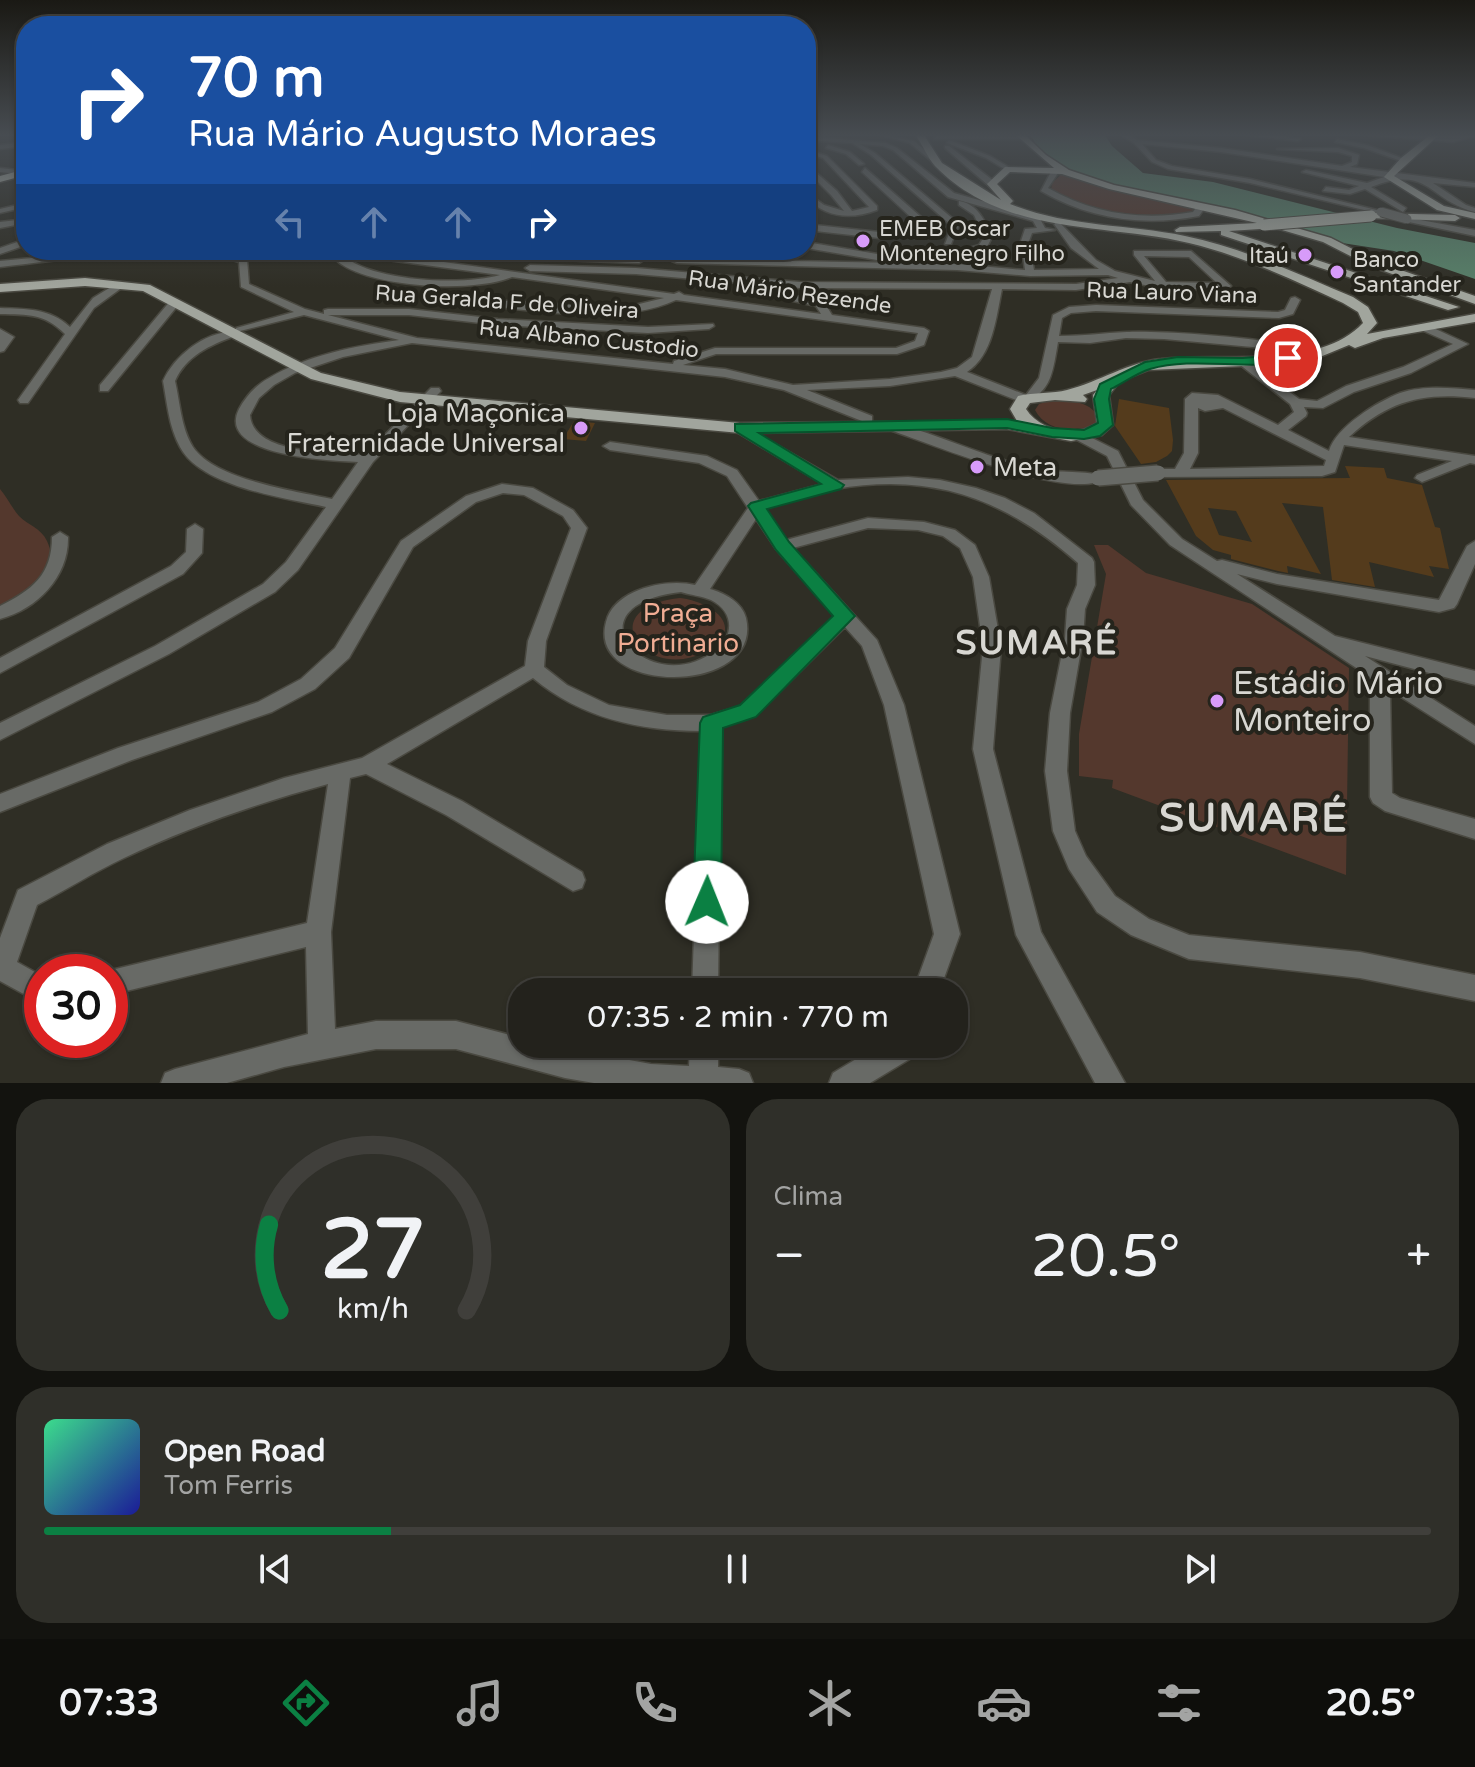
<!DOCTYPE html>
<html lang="pt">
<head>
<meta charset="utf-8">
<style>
  body { margin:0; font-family:"Varela Round",sans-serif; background:#2f2f29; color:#f1f3f6; height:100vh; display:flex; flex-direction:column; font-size:30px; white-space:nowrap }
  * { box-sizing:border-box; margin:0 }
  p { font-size:26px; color:#a3a4a3 }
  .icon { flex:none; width:44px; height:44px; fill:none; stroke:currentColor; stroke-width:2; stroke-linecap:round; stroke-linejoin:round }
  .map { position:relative; height:1083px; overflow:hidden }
  .sheet { display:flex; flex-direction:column; gap:16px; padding:16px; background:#13130f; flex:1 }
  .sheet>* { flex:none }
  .top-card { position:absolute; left:16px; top:16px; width:800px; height:244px; border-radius:32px; box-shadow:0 2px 6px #0004,0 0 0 2px #403f3b; background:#1a4fa0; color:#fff; overflow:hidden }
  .speed { position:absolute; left:24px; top:954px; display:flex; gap:16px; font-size:40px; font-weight:700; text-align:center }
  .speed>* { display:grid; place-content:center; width:104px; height:104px; border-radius:50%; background:#23221c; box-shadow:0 2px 6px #0004,0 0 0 2px #403f3b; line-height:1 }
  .speed .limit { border:12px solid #d22; background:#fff; color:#111 }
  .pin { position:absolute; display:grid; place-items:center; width:68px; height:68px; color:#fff; margin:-34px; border:4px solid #fff; border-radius:50%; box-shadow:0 2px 8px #0007 }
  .me { position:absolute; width:88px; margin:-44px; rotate:1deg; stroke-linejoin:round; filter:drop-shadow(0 0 6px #0008) }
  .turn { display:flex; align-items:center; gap:28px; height:168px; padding:0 40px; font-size:36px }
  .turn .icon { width:104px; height:104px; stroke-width:2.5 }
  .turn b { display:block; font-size:56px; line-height:68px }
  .lanes { display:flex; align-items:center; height:76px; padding:0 40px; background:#0003; justify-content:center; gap:40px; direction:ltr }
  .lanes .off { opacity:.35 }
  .big { font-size:60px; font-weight:600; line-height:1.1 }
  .sheet .tile { flex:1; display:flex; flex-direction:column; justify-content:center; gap:12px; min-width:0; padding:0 28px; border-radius:32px; background:#2f2f29 }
  .sheet .dial { align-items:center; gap:0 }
  .dial svg { height:208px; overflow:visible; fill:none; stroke:#403f3b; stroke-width:7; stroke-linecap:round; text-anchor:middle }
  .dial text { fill:#f1f3f6; stroke:none }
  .song { display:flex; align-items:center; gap:24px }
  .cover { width:96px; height:96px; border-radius:12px; background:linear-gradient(135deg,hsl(150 70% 55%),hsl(240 70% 35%)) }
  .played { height:8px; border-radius:4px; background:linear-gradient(90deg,#0b8043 25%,#403f3b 25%) }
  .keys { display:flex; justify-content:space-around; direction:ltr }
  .heat { display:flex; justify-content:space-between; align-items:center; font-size:44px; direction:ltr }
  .sheet .tiles { flex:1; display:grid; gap:16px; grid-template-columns:1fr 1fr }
  .tile:last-child { grid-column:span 2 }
  .trip { position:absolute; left:508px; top:978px; width:460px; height:80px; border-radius:32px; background:#23221c; box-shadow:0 2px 6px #0004,0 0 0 2px #403f3b; font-weight:600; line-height:80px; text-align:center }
  .dock { display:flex; height:128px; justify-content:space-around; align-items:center; background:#0e0e0b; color:#a3a4a3 }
  .dock .icon { width:56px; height:56px }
  .dock .current { color:#0b8043 }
  .dock b { font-size:36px; color:#f1f3f6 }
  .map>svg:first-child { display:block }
  .green { fill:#54382d }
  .water { fill:#588069 }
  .building { fill:#543b1c; fill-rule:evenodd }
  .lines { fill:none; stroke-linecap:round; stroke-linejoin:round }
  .minor-casing { stroke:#4a4941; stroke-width:3 }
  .major-casing { stroke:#4a4941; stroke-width:3 }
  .highway-casing { stroke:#4a4941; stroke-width:3 }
  .minor { fill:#686a66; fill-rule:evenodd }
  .major { fill:#a1a59d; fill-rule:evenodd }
  .highway { fill:#b8bdb3; fill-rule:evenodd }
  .minor-bridge-far1-casing { stroke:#4a4941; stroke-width:11; stroke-linecap:butt }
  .minor-bridge-casing { stroke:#4a4941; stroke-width:18; stroke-linecap:butt }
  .major-bridge-casing { stroke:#4a4941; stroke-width:13; stroke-linecap:butt }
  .minor-bridge-far1 { stroke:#686a66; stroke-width:9 }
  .minor-bridge { stroke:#686a66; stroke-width:15 }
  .major-bridge { stroke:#a1a59d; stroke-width:11 }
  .route { fill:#0b8043; stroke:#07532c; stroke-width:2 }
  .poi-dot { fill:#d79bf9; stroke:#25241c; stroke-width:3 }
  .labels { text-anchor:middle; stroke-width:8; stroke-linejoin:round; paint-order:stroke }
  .far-poi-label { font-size:22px; fill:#d8d7d2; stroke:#25241c; text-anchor:start }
  .far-street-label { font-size:22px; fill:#d8d7d2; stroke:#25241c }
  .poi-label { font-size:26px; fill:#d8d7d2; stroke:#25241c; text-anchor:end }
  .park-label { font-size:26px; fill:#f0ac93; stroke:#25241c }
  .near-poi-label { font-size:32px; fill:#d8d7d2; stroke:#25241c; text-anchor:start }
  .district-label { font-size:34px; font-weight:bold; letter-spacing:2px; fill:#d8d7d2; stroke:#25241c }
  .near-district-label { font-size:40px; font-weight:bold; letter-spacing:2px; fill:#d8d7d2; stroke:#25241c }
</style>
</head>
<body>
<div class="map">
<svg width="1475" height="1083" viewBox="0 0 1475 1083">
  <rect width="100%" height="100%" fill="#2f2e25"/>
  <path class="green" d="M1064,172L1191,206L1196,210C1175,222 1108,216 1083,209C1071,206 1059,199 1051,190L1052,183Z
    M1051,400C1072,401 1092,400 1101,422C1081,432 1047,434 1035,410L1039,404Z
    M0,489C7,497 12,508 19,516C28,525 41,528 47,541C63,574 23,594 0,607Z
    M1094,545H1108L1146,573L1252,604L1349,668L1346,875L1112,788L1113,780L1079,776V734L1106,574Z
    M680,598C709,601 748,626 708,650C648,686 588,608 680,598Z"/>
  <path class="water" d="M1030,135H1105L1112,146L1143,173L1213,182L1397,228L1475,243V279L1394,251L1342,243L1271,220L1109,185L1077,175L1046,158Z"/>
  <path class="building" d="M1119,399L1169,408L1173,440L1172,451L1167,456L1156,462L1141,464L1115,426Z
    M574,421L595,423L586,441L563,439Z
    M1345,466L1384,468L1387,478L1422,485L1435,527L1440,528L1449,569L1429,566L1434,577L1369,562L1375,587L1332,580L1323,507L1282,503L1321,574L1287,566L1288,573L1278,571L1231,559V555L1213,550L1196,536L1166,480L1350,478ZM1208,508L1236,511L1252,542L1219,535Z"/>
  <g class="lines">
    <defs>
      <path id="minor" d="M881,135L914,141L939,162L934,163L910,143Z
        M1121,135H1129L1137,140L1221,148L1342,166L1352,162V156L1338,152L1277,149L1338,148L1359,155L1357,164L1350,167L1475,183V187L1433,183L1466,205L1475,208V212C1427,200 1430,164 1371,187L1406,208L1403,212L1365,189L1350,194L1323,191L1326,187L1349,190L1359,186L1302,172L1306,170L1367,183L1384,177L1221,152L1142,144L1156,160L1172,166L1250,179L1385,212L1381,214L1250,183L1168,169L1152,162L1134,143Z
        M1245,135H1276L1301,139L1298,141Z
        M1362,135L1475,136L1453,142Z
        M806,136L886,143L897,148L954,193L1039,217L1045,228L1055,230L1032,233L1029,241L1034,270L1099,269L1071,248L1054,224L1058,221L1096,260L1115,271L1155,281L1134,255V251H1191L1231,286L1226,289H1164L1130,282L1076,290L1002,289C996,318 993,355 967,372L1026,395L1039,378L1053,315L1069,307L1096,305L1278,312L1285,310L1291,298L1295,297L1300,300L1293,314L1279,318L1096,311L1071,313L1062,318L1059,336C1083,336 1103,333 1127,332C1160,330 1295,339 1318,354L1312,357L1285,350L1164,339L1126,338L1090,343L1058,342C1053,370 1052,392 1024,403L955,376L890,386L807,390L872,416V422L867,423L784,390L725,377L412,343L343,357L295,373L274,385L259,398L250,415C253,456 335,452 365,455L431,388H439L441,391L373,462L298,570L275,592L169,654L0,740V723L155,646L263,584L286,562L326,507C285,498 201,487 180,447C169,427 167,403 163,381C174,356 206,330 235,332V336C210,345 186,356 175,381C180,402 181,428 193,447C215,480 296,491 332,499L358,462C335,461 215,457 239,409C246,396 256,385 269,378C307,355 355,346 399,340L304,315L236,332V328L294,312L241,287L239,262C180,240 65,260 0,267V261L117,250H214L247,259L249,284L305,309L324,314V310L328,309H409L498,319L648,327L713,324L714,326L709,329L648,333L498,325L409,315H328L417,338L673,364L674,361L715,348H896L915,341L918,333L676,300C616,328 524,308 459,303L454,300L455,298L605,307L635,305L664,298L512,277C473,293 377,288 341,264C336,261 333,255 329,250H339C360,282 464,286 500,275L365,257L360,254L365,251L674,294L679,292L684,295L821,314L816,306L756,293V289L760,288L824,302L832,315L924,328L929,331L924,345L897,354H716L683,365L725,369L793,385L890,379L941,372L957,368L972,357L992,289L800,288L636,274L530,271L525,268L530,265L636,268L800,282L1076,284L1118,278L1108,275L1030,276L957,270L677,263L649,252L647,250H660L678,257L731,260L957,264L1025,270L1021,241L1025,229L1037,228L1033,221L948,197L893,150L883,146L860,144L875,153L959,224L951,244H945L952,226L871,155L852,143L806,140ZM1144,256L1189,257L1217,283L1166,282Z
        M936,136L1024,137L1027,139H934Z
        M1337,139L1367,145L1407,160L1404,162L1364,148L1335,142Z
        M949,140L990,156L1012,169L1006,170L986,158L947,143Z
        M26,142V146L0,149V145Z
        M828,145L850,152L864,164L859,165L846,154L826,148Z
        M945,146H949L995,182V186H989L945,148Z
        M806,149L827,156L877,206V210C851,220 827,218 806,198V192L824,205L844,211L831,195L806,170V164L837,191L852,211L869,207L823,158L806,153Z
        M0,168L26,171V175L0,172Z
        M865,168L921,217L925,231L879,238L806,230V224L879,232L917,228L914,220L862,172Z
        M1053,168L1060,170L1048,188C1093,214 1143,221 1193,212L1195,209L1191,205L1195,203L1204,209L1199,216C1144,227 1089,219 1041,191Z
        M959,201C978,204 985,221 992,237L987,247L964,256L923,259V255L926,254L963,250L979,245L984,237L974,215L959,205Z
        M26,203V207L0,213V209Z
        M1404,217L1475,230V236L1404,221Z
        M26,219V223L0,228V222Z
        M26,239V245L0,254V248Z
        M806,242L883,255L888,258L883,261L806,248Z
        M433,250L567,252L639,257L644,260L639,263L430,255V251Z
        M119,282L127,284L94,308L28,403H20L18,400L65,334C44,313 29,315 0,314V308C26,309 50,308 70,327L93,298Z
        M175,299L180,302L179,304L108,391H100V385L171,300Z
        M1419,325H1427L1468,344L1411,373L1354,392L1323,408L1304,407L1307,413L1306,416L1288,430L1329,451C1336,427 1377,402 1400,393C1423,385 1452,388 1475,390V398C1423,392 1388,401 1349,437L1475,456V464L1470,463L1422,482L1415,478L1417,475L1452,461L1344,445L1335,472L1322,476L1158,477L1151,473L1158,469H1175L1184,453L1185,399L1192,393L1218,395L1278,425L1294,412L1290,404L1239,364V360H1247L1299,399L1317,401L1346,386L1403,367L1453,344L1419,329ZM1198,408L1205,411L1223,408L1326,460L1324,466L1190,469L1198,453Z
        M0,329L14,337L4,351L0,352Z
        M895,423C946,437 993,461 1044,470C1060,473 1095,470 1105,478C1075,503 928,443 890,430L888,427Z
        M740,424L838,480L908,477L940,480L976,488L1005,498L1034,513L1092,558L1094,562L1095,585L1085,609L1083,638L1070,713L1067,771L1075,831L1086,856L1115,896L1149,919L1189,935L1360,952L1475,975V1001L1360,978L1189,959L1131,935L1097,912L1069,869L1053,831L1045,771L1050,713L1065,638L1067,609L1077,585L1078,563C1005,499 934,472 835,489C811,494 788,502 764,509L786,540L868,518L924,522L955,530L975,545L989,577L1001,647L993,749L1041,932L1125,1083H1095L1016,935L973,749L983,647L973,577L960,548L943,536L918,530L868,528L793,548L877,640L904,705L960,934L939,992H913L934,934L884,705L862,646L845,627L755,716L721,727L718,992H692L701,731C639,731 581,718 533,678L387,764L462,801L582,872L585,880L582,888L573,891L446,815L366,774L350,778L331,932L335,1029L376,1021H456L522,1038V1044H543L651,1064L689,1066L690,1044H718V1067L739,1069L749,1073L753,1083H594L565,1078L456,1049H376L284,1067L227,1083H161L165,1073L175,1069L308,1034L306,947L110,995V972H103L307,923L328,784C258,803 189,827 124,858C94,872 66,890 37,905L17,962L42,976V1004L0,981V938L18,890L107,844L190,810L284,778L362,758L525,666L528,641L571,528L563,516L524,495L503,493L476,502L413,547L349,658L315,689L272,712L132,760L0,812V794L118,748L258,702L301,679L335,648L401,541L466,496L502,484L533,488L573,510L587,528L546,641L544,667L567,685L609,705L667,715H711L741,706L835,616L776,549L756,519L710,589C724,593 742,602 746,618C764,696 586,696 606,622C614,589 667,578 695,585L748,508L727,476L699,463L610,450L603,446L610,442L707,456L737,470L759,501L823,484L735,431L733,428ZM681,592C690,595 702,596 711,600C733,611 735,634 717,649C651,703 562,606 681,592Z
        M1078,431L1118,451L1143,500L1182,539L1217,561L1222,560L1277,574L1439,600L1467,546L1475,541V564L1457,604L1454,608L1439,612L1277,584L1237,574L1335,636L1475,671V685L1365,656L1475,726V744L1390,690L1392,793L1400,798L1475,819V839L1385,811L1373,803L1370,797V677L1170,545L1131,505L1107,456L1073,438V432Z
        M195,524L203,529L202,553L183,574L0,673V658L171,566L186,552L187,529Z
        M60,532L68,537C69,576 38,609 0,619V606C32,590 52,575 52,537Z
        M881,1044H922L918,1054L870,1083H829L833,1073Z"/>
      <path id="major" d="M915,135H924L942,163L1001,200L987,184L1005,167L1054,168L1016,135H1025L1046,155L1069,170L1114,185L1235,210L1331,238L1378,262L1475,296V304L1370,266L1323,242L1265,225L1260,229L1229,231L1459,307L1448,310L1221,235V231L1176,232L1175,230L1180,227L1257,223L1109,189L1062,174L1010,172L997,184L1013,201L1010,204C1066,227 1126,224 1185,236C1244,248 1297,274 1353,297L1368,307L1377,323L1367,334L1475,314V322L1383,338L1355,348L1349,345L1320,357L1243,366L1148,370L1120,381L1109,395L1113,425L1102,435L1071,441L1007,429L740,433L400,402L311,379L143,291L85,286L0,292V284L85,278L150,285L321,373L400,392L740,423L1017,421L1010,409L1018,396C1034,392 1053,394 1067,390C1099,382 1128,362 1161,359C1221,352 1318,371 1363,323L1358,312L1343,303C1293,280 1243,256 1189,243C1104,223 1003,236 935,166C927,157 923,145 915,135ZM1097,390L1093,395L1097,423C1075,438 1040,431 1026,409L1030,403L1055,400L1085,402L1087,399L1083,395Z
        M1430,135H1439L1394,176L1444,206L1475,213V219L1437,210L1384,177L1401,158Z
        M1371,213L1455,215L1460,218L1455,221L1367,218L1366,216Z"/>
      <path id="highway" d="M26,169V175L0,182V176Z"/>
    </defs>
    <use href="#minor" class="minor-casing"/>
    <use href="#major" class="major-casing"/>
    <use href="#highway" class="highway-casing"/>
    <use href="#minor" class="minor"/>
    <use href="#major" class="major"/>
    <use href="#highway" class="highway"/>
    <defs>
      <path id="minor-bridge-far1" d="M1381,212L1407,219"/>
      <path id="minor-bridge" d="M1098,478L1158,473"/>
      <path id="major-bridge" d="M1264,225L1371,216"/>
    </defs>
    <use href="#minor-bridge-far1" class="minor-bridge-far1-casing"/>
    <use href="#minor-bridge" class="minor-bridge-casing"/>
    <use href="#major-bridge" class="major-bridge-casing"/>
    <use href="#minor-bridge-far1" class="minor-bridge-far1"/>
    <use href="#minor-bridge" class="minor-bridge"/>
    <use href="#major-bridge" class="major-bridge"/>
  </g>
  <linearGradient id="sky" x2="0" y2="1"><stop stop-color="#1a1914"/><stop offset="0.47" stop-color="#474c51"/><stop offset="1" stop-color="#474c51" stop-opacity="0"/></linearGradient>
  <rect width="1475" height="287" fill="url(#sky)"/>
  <path class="route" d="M1288,354L1292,355V361C1246,371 1195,356 1150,369C1137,373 1123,383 1111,389L1109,399L1113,425L1100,436L1084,439L1052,437L1007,428L759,433L844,485L841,489L767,509L789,542L855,616L756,717L723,728L721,902L717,911L707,915L697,911L693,902L700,723L703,717L740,705L833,616L776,550L748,506L751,503L821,484L735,431V424L1007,419L1052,428L1084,430L1098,423L1094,399L1100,384L1145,362L1178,357L1243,358Z"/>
  <g class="poi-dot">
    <circle cx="863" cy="241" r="8"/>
    <circle cx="1305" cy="255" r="8"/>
    <circle cx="1337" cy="272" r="8"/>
    <circle cx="581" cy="428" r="8"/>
    <circle cx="977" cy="467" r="8"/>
    <circle cx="1217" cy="701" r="8"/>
  </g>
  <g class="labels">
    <g class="far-poi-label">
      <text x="879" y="236">EMEB Oscar<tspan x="879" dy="25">Montenegro Filho</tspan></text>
      <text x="1289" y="263" text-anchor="end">Itaú</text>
      <text x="1353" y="267">Banco<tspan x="1353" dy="25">Santander</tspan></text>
    </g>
    <g class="far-street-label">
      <text transform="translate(790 291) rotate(8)" y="8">Rua Mário Rezende</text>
      <text transform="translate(1172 292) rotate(2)" y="8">Rua Lauro Viana</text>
      <text transform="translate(507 301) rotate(4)" y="8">Rua Geralda F de Oliveira</text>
      <text transform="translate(589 338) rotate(6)" y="8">Rua Albano Custodio</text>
    </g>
    <g class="poi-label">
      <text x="565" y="422">Loja Maçonica<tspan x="565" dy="30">Fraternidade Universal</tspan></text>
      <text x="993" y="476" text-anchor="start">Meta</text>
    </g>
    <g class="park-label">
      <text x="678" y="622">Praça<tspan x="678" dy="30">Portinario</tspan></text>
    </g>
    <g class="near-poi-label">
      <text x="1233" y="694">Estádio Mário<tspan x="1233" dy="37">Monteiro</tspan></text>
    </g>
    <g class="district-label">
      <text x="1037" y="654">SUMARÉ</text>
    </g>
    <g class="near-district-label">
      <text x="1254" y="831">SUMARÉ</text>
    </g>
  </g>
</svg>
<div class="speed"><div class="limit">30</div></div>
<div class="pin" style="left:1288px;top:358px;background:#d93025"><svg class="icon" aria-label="arrive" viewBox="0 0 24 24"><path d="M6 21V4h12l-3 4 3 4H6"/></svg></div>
<svg class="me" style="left:707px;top:902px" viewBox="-20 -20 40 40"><circle r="19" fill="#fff"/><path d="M0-13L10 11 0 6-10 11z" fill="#0b8043"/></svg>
<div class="trip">07:35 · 2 min · 770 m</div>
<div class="top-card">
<div class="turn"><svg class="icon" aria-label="right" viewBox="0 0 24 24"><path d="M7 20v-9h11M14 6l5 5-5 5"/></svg><div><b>70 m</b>Rua Mário Augusto Moraes</div></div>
<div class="lanes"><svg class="icon off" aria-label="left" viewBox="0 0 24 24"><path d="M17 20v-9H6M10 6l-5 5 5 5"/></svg><svg class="icon off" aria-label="ahead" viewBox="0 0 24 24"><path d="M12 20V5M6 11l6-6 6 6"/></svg><svg class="icon off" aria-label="ahead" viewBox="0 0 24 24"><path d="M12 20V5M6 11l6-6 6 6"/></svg><svg class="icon" aria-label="right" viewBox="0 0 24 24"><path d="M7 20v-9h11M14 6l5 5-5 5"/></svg></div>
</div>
</div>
<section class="sheet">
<div class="tiles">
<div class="tile dial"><svg viewBox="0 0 100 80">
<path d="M14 69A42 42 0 1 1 86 69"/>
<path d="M14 69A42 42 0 0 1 10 36" stroke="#0b8043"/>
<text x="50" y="56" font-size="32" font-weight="700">27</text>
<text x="50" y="72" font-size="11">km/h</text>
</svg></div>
<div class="tile"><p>Clima</p>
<div class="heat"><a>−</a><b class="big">20.5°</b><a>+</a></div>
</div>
<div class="tile">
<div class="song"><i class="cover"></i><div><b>Open Road</b><p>Tom Ferris</p></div></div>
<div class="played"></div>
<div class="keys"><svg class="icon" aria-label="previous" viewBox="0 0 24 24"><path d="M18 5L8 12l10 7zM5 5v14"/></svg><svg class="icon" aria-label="pause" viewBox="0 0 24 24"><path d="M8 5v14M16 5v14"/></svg><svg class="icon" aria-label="next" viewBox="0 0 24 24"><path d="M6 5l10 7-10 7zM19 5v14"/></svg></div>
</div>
</div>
</section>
<nav class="dock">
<b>07:33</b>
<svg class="icon current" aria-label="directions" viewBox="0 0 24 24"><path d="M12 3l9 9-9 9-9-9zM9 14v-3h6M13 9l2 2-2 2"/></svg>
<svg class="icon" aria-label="music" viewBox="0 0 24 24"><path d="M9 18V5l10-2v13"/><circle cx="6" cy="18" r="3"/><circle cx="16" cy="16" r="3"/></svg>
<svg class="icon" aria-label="phone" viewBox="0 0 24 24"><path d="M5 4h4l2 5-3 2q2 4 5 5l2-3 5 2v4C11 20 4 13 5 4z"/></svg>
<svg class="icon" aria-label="climate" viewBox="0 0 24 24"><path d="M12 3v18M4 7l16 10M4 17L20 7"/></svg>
<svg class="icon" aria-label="car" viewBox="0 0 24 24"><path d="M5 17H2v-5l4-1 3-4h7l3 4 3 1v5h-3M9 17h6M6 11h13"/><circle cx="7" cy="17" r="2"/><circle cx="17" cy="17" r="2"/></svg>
<svg class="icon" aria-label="filters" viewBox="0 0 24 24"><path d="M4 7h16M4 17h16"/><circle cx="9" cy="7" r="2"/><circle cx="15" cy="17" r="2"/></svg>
<b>20.5°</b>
</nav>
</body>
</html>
